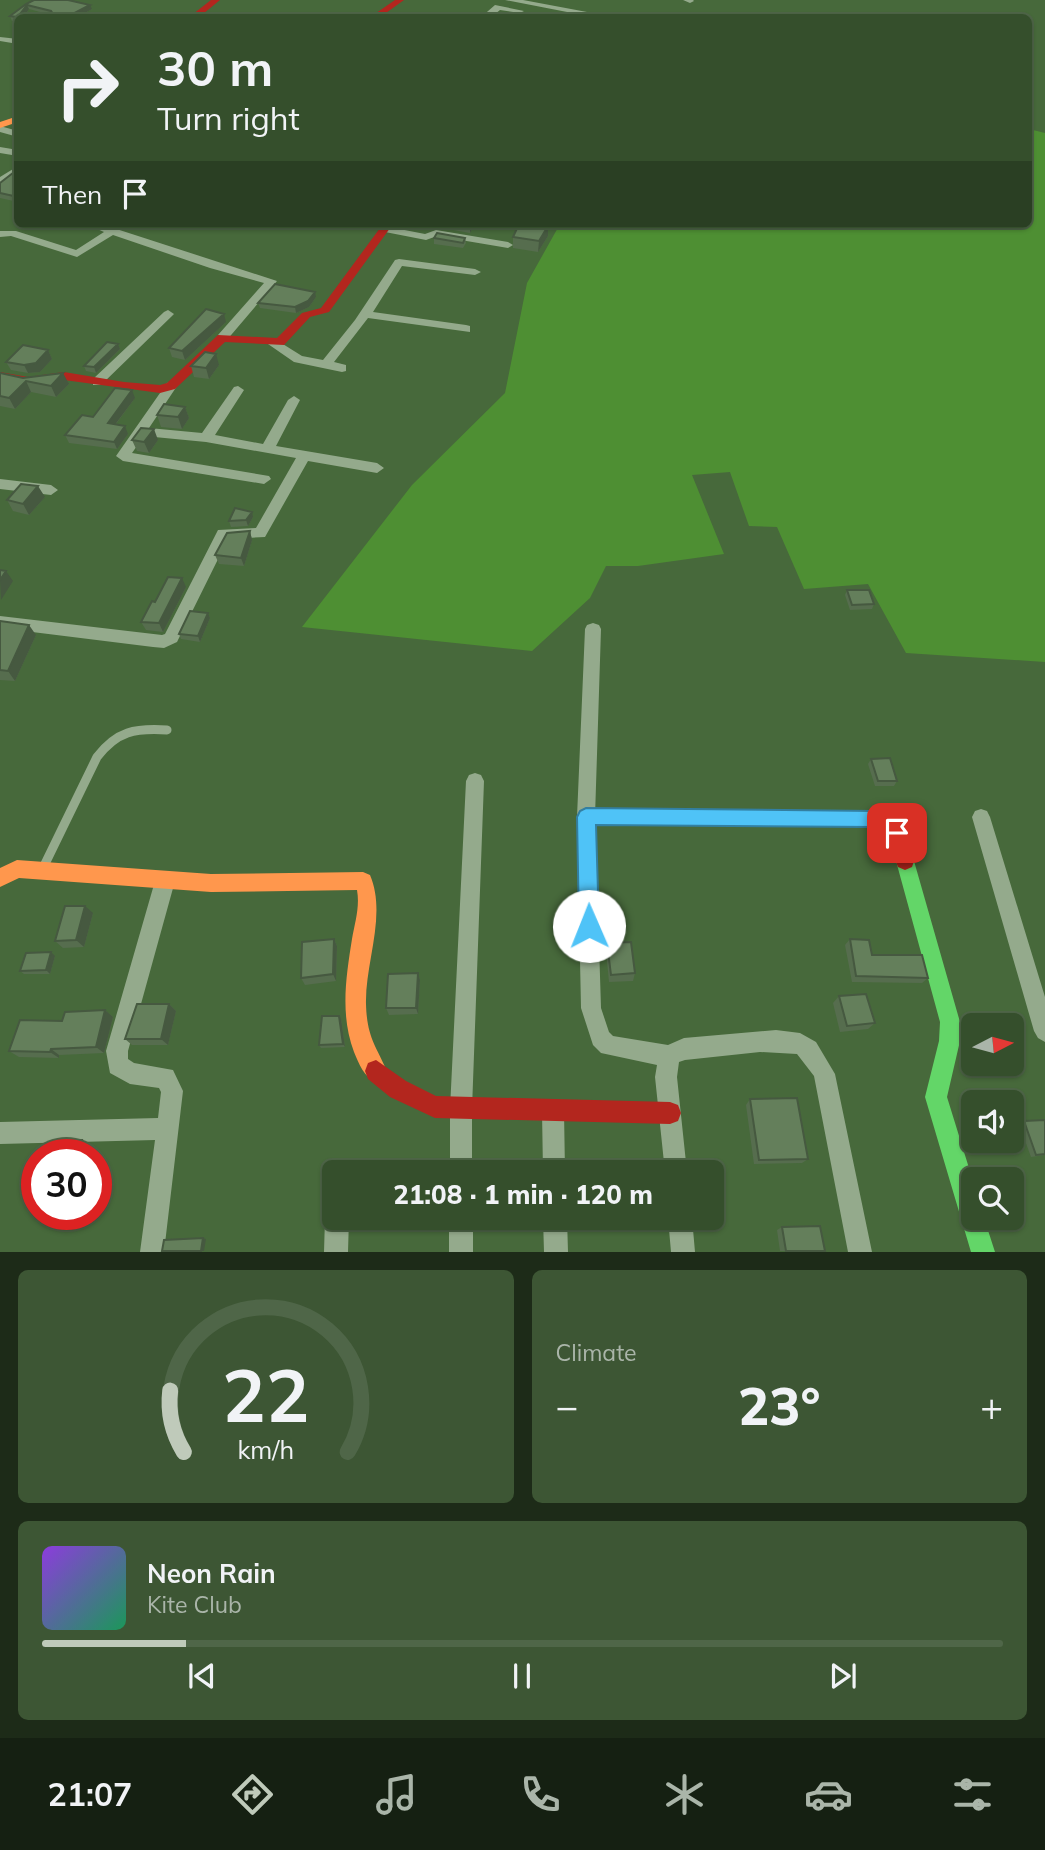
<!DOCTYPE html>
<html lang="en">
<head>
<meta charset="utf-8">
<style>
  body { margin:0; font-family:Mulish,sans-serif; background:#3d5634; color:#f1f3f6; height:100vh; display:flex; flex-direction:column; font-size:26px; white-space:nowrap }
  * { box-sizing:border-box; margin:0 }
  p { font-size:23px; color:#aab5a9 }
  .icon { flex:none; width:38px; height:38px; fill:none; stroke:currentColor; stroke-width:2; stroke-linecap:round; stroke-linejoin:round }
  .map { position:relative; height:1252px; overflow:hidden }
  .drawer { display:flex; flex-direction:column; gap:18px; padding:18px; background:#1d2b18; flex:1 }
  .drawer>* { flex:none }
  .banner { position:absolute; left:14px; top:14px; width:1018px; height:214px; border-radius:10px; box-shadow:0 2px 5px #0004,0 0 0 2px #4f6648; background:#354f2c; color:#f1f3f6; overflow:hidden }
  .needle { width:46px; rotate:84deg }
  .tools { position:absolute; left:961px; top:1013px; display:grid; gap:14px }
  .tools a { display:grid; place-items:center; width:63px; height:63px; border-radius:10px; background:#354f2c; box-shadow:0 2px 5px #0004,0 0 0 2px #4f6648; font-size:35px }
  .speed { position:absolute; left:21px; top:1139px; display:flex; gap:14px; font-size:35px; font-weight:700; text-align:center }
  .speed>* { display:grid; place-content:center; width:91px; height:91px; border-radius:50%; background:#354f2c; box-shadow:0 2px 5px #0004,0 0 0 2px #4f6648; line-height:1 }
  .speed .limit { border:10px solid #d22; background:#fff; color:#111 }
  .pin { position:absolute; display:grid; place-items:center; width:60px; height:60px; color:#fff; margin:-30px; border-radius:14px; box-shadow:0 4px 10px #0006 }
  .me { position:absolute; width:77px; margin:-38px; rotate:359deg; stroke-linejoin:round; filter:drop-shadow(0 0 5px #0008) }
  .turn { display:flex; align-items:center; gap:24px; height:147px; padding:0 28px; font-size:32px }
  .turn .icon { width:91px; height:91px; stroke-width:2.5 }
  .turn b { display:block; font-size:49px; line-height:60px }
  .then { display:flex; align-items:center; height:66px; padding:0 28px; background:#0003; gap:14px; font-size:26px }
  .big { font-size:52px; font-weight:800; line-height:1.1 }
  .drawer .widget { flex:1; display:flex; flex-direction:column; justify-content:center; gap:10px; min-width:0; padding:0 24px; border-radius:10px; background:#3d5634 }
  .drawer .dial { align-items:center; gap:0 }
  .dial svg { height:182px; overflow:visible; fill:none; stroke:#4f6648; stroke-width:7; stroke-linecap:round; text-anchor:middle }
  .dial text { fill:#f1f3f6; stroke:none }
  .song { display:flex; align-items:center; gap:21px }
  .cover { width:84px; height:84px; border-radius:10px; background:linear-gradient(135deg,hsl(270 70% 55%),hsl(150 70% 35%)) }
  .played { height:7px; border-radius:4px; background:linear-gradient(90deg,#bfcaba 15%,#4f6648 15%) }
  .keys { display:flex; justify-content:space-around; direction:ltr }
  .heat { display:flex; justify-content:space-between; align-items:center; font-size:38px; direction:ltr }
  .drawer .tiles { flex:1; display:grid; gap:18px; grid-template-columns:1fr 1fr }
  .widget:last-child { grid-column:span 2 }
  .trip { position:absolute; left:322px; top:1160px; width:402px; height:70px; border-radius:10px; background:#354f2c; box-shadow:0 2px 5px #0004,0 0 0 2px #4f6648; font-weight:800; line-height:70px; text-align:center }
  .dock { display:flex; height:112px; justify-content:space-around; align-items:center; background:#152012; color:#aab5a9 }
  .dock .icon { width:49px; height:49px }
  .dock .active { color:#bfcaba }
  .dock b { font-size:32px; color:#f1f3f6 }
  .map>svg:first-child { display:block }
  .green { fill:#4e8f33 }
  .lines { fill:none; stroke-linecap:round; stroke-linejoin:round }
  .lane { stroke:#94aa8c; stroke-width:9 }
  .street { fill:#94aa8c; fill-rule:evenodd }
  .fast { fill:#63d668; fill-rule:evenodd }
  .slow { fill:#ff974d; fill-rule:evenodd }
  .jam { fill:#b3261e; fill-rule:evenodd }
  .wall { fill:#566d4e; fill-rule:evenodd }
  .shaded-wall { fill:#465940 }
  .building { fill:#647f5b; stroke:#465940; stroke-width:2; fill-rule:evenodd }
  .route { fill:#4fc3f7; stroke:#337fa1; stroke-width:2 }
</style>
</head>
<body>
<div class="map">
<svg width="1045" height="1252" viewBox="0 0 1045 1252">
  <rect width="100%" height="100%" fill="#47693b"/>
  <path class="green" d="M1029,129L1045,133V662L906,653L868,584L804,589L777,527L749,526L730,472L692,475L724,554L638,566H606L590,598L532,651L302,627L412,485L505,393L527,283L560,224H1029Z"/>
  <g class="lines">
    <path class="lane" d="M43,868L97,757C117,731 135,728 167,730"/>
    <path class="street" d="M505,0H523L619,18H598Z
      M683,0H693L694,1L690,3Z
      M495,5L524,11L520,13L500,10L490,18H480Z
      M0,37L18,39V44L0,41Z
      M0,126L18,131V137L0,132Z
      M0,147L18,150V156L0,153Z
      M18,166V174L0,184V177Z
      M86,224H101L277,281L226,341H218V335L264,283L210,268L113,235L77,257L11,236L0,237V231H16L76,250L104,232Z
      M384,226L425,234L436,230L508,242L513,245L508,248L437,236L426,240L380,231V227Z
      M399,259L475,269L481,272L475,275L402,266L373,312L466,325L470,326V332L368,318L334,362L346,365V371L342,372L294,362L268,344L270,341H278L302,356L323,360L355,320L395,260Z
      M168,310L174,314L172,316L101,385H93V379L164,312Z
      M171,382L177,386L149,428L202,433L234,387L238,386L244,390L215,435L263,444L288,400L294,396L300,400L276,446L377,463L384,468L377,473L308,461L265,537L228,539L177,642L164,648L153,647L0,628V616L162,635L165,634L218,530L256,528L296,458L206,442L144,436L132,453L269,476L271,479L264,484L123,461L116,456L167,383Z
      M0,479L51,485L58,490L51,495L0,489Z
      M593,623L599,625L601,629L595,817L601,1008L609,1032L613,1036L668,1045L684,1038L776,1030L800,1033L816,1042L835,1074L872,1252H848L814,1076L797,1054L760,1052L685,1060L679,1062L677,1077L687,1172H665L655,1077L657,1065L601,1053L593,1045L581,1008L577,817L585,629L587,625Z
      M475,773L481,775L484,781L472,1109V1172H450V1109L466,781L469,775Z
      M981,809L987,811L990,817L1045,997V1042L1038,1038L1034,1031L972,817L975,811Z
      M165,872L172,875L175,881L128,1051V1059L134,1063L173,1070L183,1091L164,1252H140L155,1140L0,1144V1122L158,1118L161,1092L159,1088L130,1084L110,1073L106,1051L155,881L158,875Z
      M553,1100L561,1103L564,1111L565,1172H543L542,1111L545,1103Z
      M339,1158L347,1161L350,1172H334V1181L331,1180L328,1172L331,1161Z
      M334,1207V1218H349L348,1252H324L325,1218L329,1210Z
      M449,1218H473V1252H449Z
      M543,1218H567L568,1252H544Z
      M668,1218H692L695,1252H671Z"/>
    <path class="fast" d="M905,852L912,855L914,861L960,1022V1041L947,1097L973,1181V1218H984L995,1252H971L925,1097L939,1041L940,1022L896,861L898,855Z"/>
    <path class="slow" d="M18,116V122L0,128V122Z
      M17,860L211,874L363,872L370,875C387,915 365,962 366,1004C367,1037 375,1044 387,1071L384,1079L376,1082C364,1077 359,1064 354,1052C340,1015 346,977 352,939C355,922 360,907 357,890L211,892L19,878L0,887V868Z"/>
    <path class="jam" d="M211,0H220L198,18H188Z
      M395,0H404L379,18H369Z
      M383,224H393L329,312L310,317L284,345L225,342L175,389L160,393L64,380L28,385L0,380V372L28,377L64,372L124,382L160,385L167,383L218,335L277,338L302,313L321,308Z
      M586,809L870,811C899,817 907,834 914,861L912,867L905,870L898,867C891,850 891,833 870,827L586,825L580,823L577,817L580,811Z
      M376,1060L406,1081L436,1096L670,1102L678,1105L681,1113L678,1121L670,1124L435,1118L390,1097L368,1079L365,1071L368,1063Z"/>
  </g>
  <path class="wall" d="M34,0L92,9L76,18H18V21H12L10,16ZM29,9L51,15L26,14Z
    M18,169V202L0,198V183Z
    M442,224H475L470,233L442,228Z
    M548,236L538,252L513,248V237Z
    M434,238H465L466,243L463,248L434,244Z
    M316,297L309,307L296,313L260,308L258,303Z
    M226,322L185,360L172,357L169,348Z
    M118,344L120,349L96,373L86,371L84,366Z
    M48,350L52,359L40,372L28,373L11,370L6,362Z
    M219,365L209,379L194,377L191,366Z
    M0,373L23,378L69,384L56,397L31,392L15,409L0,406Z
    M135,398L116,424L128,434L117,449L69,443L65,435L93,417Z
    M185,407L189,418L182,429L161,427L157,415Z
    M132,440H158L149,453L137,451Z
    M45,497L29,515L13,511L7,500Z
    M253,517L248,526L231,527L229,521Z
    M250,531L252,540L244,566L219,564L215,555Z
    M186,587L163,632L146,630L141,622L155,602Z
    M847,590L874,604L872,609L850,610L845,595Z
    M208,613L210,618L200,642L181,639L179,634Z
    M0,621L36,635L15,681L0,680Z
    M871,759L897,781L894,786H875L868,764Z
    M93,913L84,947L63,948L55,941Z
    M334,939L337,946L336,981L305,985L301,978Z
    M850,939L872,955L928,978L922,983L852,982L845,945Z
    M607,943L635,973L633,981L609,982L606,951Z
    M55,956L50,974H24L20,971Z
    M418,973L420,980L418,1014L389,1015L386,1008Z
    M839,996L875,1023L868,1029L840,1032L833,1003Z
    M169,1004L176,1011L168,1045H132L125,1039Z
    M105,1010L113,1017L104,1053L59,1055V1058L19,1057L9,1051L62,1021Z
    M339,1016L341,1019L345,1047L321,1048L319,1045Z
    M750,1099L808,1159L802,1163L754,1164L746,1105Z
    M1045,1120V1155L1031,1157L1019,1124L1024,1121Z
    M782,1227L825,1251H780L777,1230Z"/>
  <path class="shaded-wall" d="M27,5L29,9L23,18L21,13Z
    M90,5L92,9L76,18H65Z
    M472,224H475L470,233V228Z
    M548,226V236L538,252L539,241Z
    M315,292L316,297L309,307L296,313L295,307Z
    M224,314L226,322L185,360L182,351Z
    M118,344L120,349L96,373L94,367Z
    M48,350L52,359L40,372L28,373L24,365Z
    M216,354L219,365L209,379L206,368Z
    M63,373L69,384L56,397L51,386Z
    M26,381L31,392L15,409L9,398Z
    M132,390L135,398L111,430L108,423Z
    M185,407L189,418L182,429L178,417Z
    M125,426L128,434L117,449L114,442Z
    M154,429L158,440L149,453L144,442Z
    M38,486L45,497L29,515L23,504Z
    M252,512L253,517L248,526L246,520Z
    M250,531L252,540L244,566L241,558Z
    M6,571L13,581L1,600L0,580Z
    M182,578L186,587L163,632L159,623Z
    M208,613L210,618L200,642L198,636Z
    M29,625L36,635L15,681L8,671Z
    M85,906L93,913L84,947L76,940Z
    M334,939L337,946L336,981L333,974Z
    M51,952L55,956L50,974L46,970Z
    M418,973L420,980L418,1014L416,1008Z
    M169,1004L176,1011L168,1045L161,1039Z
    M105,1010L113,1017L104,1053L96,1047Z
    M339,1016L341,1019L345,1047L343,1044Z
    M51,1049L59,1055V1058L50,1052Z
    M82,1140L91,1144L89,1155H79Z
    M203,1238L206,1239L204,1251H201Z"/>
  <path class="building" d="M34,0H68L90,5L65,18H23L10,16L26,4ZM27,5L51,11L53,14L50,16L21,13Z
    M221,13L252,15L264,18H214Z
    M18,169V197L0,193V183Z
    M448,224H472L470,228Z
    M519,224H539L548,226L539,241L513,237Z
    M437,233L465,238L463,243L434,238Z
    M275,284L315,292L308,301L295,307L258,303Z
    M206,309L224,314L182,351L169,348Z
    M107,342L118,344L94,367L84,366Z
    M23,345L48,350L36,363L24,365L6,362Z
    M205,352L216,354L206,368L191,366Z
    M0,373L23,378L63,373L51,386L26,381L9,398L0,396Z
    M115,388L132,390L108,423L125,426L114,442L65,435L82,415L93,417Z
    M164,404L185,407L178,417L157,415Z
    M141,428L154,429L144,442L132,440Z
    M21,484L38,486L23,504L7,500Z
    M235,508L252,512L246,520L229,521Z
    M250,531L241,558L215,555L227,533Z
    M0,570L6,571L0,580Z
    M168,577L182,578L159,623L141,622L152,601L155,602Z
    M847,590H869L874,604L852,605Z
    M190,611L208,613L198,636L179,634Z
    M0,621L29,625L8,671L0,670Z
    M890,758L897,781H878L871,759Z
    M65,906H85L76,940L55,941Z
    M334,939L333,974L301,978L302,942Z
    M850,939L869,940L872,955H922L928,978L856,976Z
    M631,942L635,973L611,975L607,943Z
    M51,952L46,970L20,971L26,953Z
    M418,973L416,1008H386L388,974Z
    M866,994L875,1023L847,1026L839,996Z
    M137,1004H169L161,1039H125Z
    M105,1010L96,1047L51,1049L50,1052L9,1051L20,1020L62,1021L65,1012Z
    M322,1016H339L343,1044L319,1045Z
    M797,1098L808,1159L759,1160L750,1099Z
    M1045,1120V1154L1036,1155L1024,1121Z
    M82,1140L79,1155H48L51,1141Z
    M541,1169V1172H509V1171Z
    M820,1226L825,1251H786L782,1227Z
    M203,1238L201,1251H162L164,1240Z"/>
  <path class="route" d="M586,808L875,811L895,817L906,833L903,839L897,842C887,838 884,830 875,827L596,825L599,926L596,933L589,936L582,933L579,926L577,817L580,811Z"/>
</svg>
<div class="tools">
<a><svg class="needle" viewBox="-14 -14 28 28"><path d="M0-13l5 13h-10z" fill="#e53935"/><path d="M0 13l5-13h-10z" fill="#aab5a9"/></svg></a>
<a><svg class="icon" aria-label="sound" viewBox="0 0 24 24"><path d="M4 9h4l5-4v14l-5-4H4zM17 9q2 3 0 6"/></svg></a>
<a><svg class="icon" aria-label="search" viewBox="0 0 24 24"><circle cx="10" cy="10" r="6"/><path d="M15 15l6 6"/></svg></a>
</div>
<div class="speed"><div class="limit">30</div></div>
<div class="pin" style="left:897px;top:833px;background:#d93025"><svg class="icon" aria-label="arrive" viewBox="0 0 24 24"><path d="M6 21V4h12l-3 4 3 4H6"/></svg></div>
<svg class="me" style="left:589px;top:926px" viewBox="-20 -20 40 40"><circle r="19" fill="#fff"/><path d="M0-13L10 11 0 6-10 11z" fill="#4fc3f7"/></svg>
<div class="trip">21:08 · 1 min · 120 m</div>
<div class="banner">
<div class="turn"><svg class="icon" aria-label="right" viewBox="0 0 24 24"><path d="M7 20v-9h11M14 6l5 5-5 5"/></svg><div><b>30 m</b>Turn right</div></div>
<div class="then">Then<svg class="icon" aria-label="arrive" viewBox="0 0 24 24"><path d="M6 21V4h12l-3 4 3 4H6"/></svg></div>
</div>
</div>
<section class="drawer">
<div class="tiles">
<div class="widget dial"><svg viewBox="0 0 100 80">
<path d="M14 69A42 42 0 1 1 86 69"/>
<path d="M14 69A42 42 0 0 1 8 42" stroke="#bfcaba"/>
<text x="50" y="56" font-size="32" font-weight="700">22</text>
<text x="50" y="72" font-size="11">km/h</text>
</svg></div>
<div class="widget"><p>Climate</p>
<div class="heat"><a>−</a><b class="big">23°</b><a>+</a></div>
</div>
<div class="widget">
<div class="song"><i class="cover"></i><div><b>Neon Rain</b><p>Kite Club</p></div></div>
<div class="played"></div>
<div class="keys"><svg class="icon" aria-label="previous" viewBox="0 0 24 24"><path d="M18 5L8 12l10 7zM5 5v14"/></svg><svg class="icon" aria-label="pause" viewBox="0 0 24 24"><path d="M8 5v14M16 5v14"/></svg><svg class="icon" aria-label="next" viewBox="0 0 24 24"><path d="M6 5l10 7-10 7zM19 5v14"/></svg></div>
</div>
</div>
</section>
<nav class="dock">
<b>21:07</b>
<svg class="icon active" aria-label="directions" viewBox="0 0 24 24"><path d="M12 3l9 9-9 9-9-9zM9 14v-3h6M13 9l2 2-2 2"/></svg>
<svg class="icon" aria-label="music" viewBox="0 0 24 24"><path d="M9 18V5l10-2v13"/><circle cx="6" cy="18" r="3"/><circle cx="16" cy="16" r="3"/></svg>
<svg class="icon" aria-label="phone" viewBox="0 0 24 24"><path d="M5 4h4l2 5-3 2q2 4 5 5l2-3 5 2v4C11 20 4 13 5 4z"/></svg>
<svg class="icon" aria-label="climate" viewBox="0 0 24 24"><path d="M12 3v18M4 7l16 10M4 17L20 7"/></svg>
<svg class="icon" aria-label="car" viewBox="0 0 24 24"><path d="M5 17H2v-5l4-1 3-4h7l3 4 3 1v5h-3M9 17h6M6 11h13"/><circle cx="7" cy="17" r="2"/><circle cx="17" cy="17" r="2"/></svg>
<svg class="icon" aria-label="filters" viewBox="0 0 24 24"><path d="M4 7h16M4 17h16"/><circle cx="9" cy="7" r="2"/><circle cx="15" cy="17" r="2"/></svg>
</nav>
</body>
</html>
